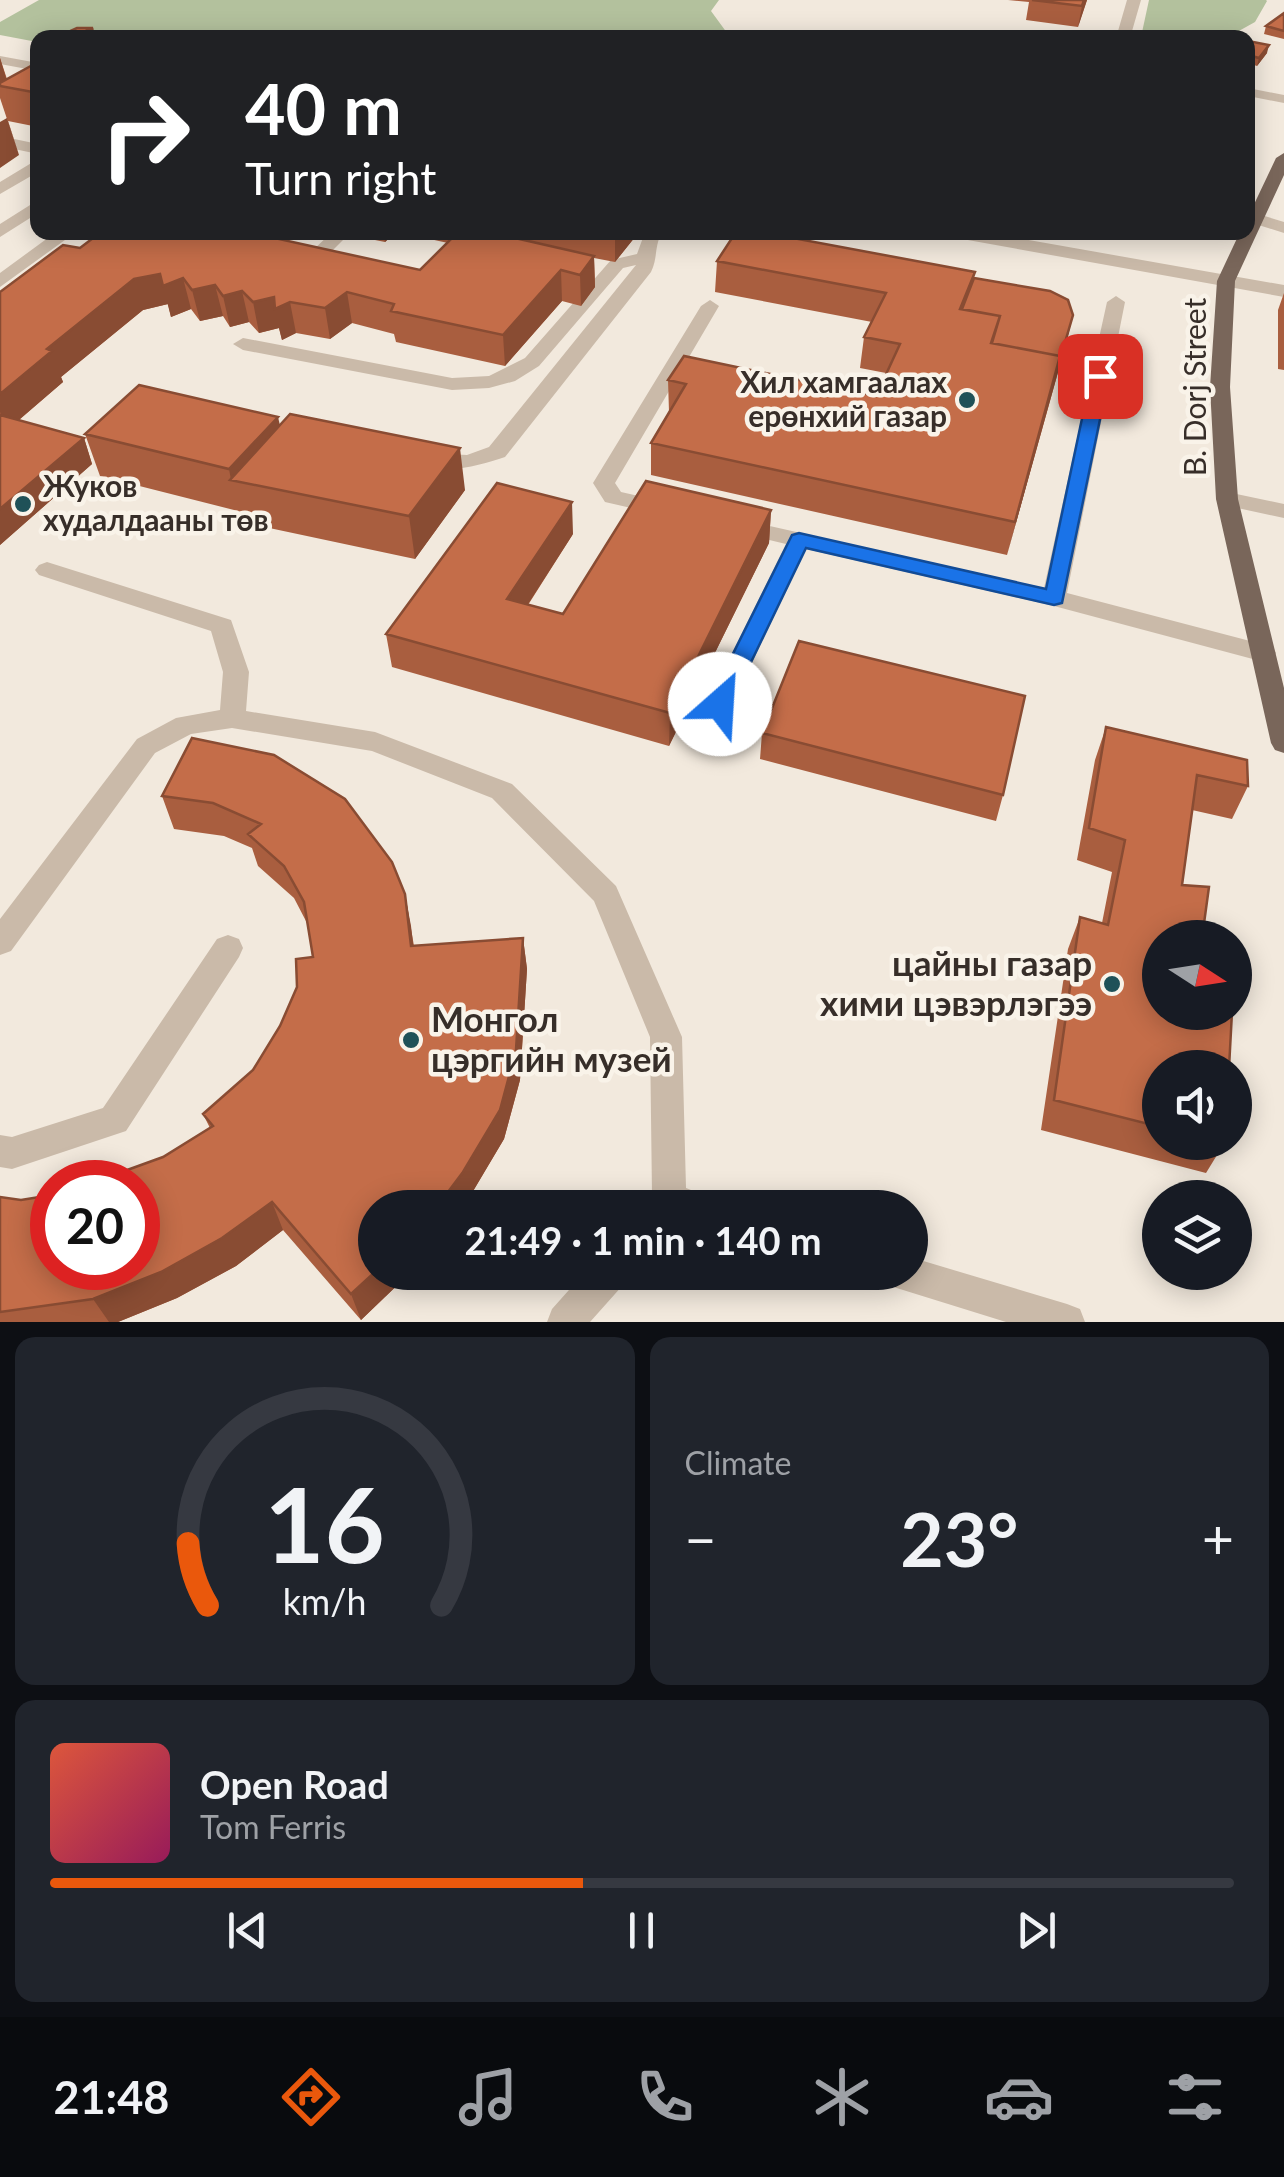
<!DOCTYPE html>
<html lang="en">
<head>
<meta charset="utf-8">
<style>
  body { margin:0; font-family:Lato,sans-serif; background:#20242c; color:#f1f3f6; height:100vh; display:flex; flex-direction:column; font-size:38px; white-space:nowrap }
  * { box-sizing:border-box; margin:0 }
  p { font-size:32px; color:#9ea1a6 }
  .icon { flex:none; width:55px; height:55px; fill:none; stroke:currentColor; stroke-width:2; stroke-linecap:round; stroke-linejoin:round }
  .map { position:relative; height:1322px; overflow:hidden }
  .drawer { display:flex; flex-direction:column; gap:15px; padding:15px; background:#0d0f14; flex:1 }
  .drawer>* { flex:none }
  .guide { position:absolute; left:30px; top:30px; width:1225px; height:210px; border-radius:20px; box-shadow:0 5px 25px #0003; background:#202124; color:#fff; overflow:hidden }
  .needle { width:65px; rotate:102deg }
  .controls { position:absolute; left:1142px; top:920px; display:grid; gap:20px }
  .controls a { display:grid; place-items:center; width:110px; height:110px; border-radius:50%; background:#171b24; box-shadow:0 5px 25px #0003; font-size:50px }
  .speed { position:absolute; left:30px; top:1160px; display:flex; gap:20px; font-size:50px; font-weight:700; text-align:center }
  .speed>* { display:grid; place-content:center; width:130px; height:130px; border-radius:50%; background:#171b24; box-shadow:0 5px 25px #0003; line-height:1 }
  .speed .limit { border:15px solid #d22; background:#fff; color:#111 }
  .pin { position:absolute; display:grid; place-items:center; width:85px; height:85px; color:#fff; margin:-42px; border-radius:20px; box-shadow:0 5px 15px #0006 }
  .me { position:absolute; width:110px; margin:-55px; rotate:26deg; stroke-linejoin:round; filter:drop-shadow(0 0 8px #0008) }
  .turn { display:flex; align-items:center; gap:35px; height:210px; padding:0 50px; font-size:45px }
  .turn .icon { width:130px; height:130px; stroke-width:2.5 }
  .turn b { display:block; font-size:70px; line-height:85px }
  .big { font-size:75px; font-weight:700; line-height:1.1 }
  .drawer .card { flex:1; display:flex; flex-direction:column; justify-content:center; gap:15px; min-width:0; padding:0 35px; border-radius:20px; background:#20242c }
  .drawer .dial { align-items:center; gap:0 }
  .dial svg { height:260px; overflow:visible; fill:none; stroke:#363941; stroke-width:7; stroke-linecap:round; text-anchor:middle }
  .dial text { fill:#f1f3f6; stroke:none }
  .song { display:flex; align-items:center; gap:30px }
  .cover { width:120px; height:120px; border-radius:15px; background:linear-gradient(135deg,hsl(10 70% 55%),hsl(330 70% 35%)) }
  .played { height:10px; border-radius:5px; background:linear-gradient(90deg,#ea580c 45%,#363941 45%) }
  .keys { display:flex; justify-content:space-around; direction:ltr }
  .heat { display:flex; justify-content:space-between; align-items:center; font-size:55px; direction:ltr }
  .drawer .tiles { flex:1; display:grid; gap:15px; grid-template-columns:1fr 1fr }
  .card:last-child { grid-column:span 2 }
  .trip { position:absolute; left:358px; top:1190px; width:570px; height:100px; border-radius:50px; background:#171b24; box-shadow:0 5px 25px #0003; font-weight:700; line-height:100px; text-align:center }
  .tab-bar { display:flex; height:160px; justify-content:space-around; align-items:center; background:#090b0e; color:#9ea1a6 }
  .tab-bar .icon { width:70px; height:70px }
  .tab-bar .selected { color:#ea580c }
  .tab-bar b { font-size:45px; color:#f1f3f6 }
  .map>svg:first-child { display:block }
  .green { fill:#b3c19d }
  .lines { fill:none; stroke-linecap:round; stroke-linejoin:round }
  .minor { fill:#cabaa9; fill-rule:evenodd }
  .major { fill:#79665a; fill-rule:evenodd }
  .wall { fill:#a95e3f }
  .shaded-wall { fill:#894c33 }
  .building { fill:#c46d49; stroke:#894c33; stroke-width:2.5 }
  .route { fill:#1a73e8; stroke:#114b97; stroke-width:2.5 }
  .poi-dot { fill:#1f5158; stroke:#f9f3e9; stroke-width:4 }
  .labels { text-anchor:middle; stroke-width:9; stroke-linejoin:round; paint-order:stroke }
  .poi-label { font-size:30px; font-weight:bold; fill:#372e29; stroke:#f9f3e9; text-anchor:end }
  .street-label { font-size:30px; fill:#372e29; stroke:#f9f3e9 }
  .near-poi-label { font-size:35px; font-weight:bold; fill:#372e29; stroke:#f9f3e9; text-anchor:end }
</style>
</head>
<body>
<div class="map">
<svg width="1284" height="1322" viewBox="0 0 1284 1322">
  <rect width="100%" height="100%" fill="#f2e9dd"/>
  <path class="green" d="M39,0H719L711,11L730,37L38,38L37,42L0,35V22Z
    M1149,0H1266L1267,1L1255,22L1228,37H1141Z"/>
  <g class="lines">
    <path class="minor" d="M1127,0H1141L1130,38H1116Z
      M0,56L38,63V71L0,64Z
      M1248,88L1284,95V103L1248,96Z
      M0,136L38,144V154L0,146Z
      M38,159V172L0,194V182Z
      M38,200V213L0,237V224Z
      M1255,213L1284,222V233L1249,222L1248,216Z
      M56,232H76L0,287V273Z
      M332,232H351L322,261H310V253Z
      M645,232H662C654,247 658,258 651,272L505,457C480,465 440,478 418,459L429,453L467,455L489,447L636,265L623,268L539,366L515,381L489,388L452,390L243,350L233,344L243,338L452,378L489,376L525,358L611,260L637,254Z
      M943,232H983L1284,285V297L951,237Z
      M1116,296L1125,302L1067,593L1273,647L1276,653L1273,659L1264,662L1054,606L806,549L729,711H711L707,704L786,544L731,531L728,526L731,521L739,519L1044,588L1107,302Z
      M710,300L719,306L615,483L621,492L674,504L677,509L666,516L605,502L593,483L701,306Z
      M1227,492L1284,504V518L1219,504L1216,499Z
      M47,562L231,620L249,672L246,711L375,732L512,784L616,886L682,1037L686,1188L706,1196L711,1208H646L652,1195L650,1037L594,901L492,798L372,751L232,728L191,734L155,753L11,951L0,955V919L137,739L176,718L220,710L223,672L211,631L39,575L35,570L39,565Z
      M228,935L239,939L243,948L239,957L126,1131L12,1169L0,1167V1135L12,1137L103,1108L217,939Z
      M910,1257L1067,1304L1080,1309L1085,1322H1006L887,1285L882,1272H910Z
      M585,1272H628L623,1285L590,1322H547L552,1309Z"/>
    <path class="major" d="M1284,153V175L1235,281L1230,387L1238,499L1284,688V753L1275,750L1271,743L1216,499L1210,387L1217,281L1240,232H1248V217L1276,158Z"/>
  </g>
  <path class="wall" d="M1008,0H1087L1078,27L1026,20L1029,2Z
    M1284,13V39L1264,34L1266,26Z
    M93,28L95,36L90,38H65L64,34Z
    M1248,41L1267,53L1257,66L1248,63Z
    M0,58L7,79L38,62V127L8,121L19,155L0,98Z
    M369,232H396L385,242L370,239Z
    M398,232H639L615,262L594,258L595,287L581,306L562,301L505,366L396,342L394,334L352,323L330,339L296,333L282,340L279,328L259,333L249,322L230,327L223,316L200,321L191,309L171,317L168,304L143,310L61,377L63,382L19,420L84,438L92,464L0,545V292L80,248L253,234L420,270L448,243Z
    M717,261L975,272L974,278L1067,340L1007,555L651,475V443L669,412L668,380L876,396L886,373L860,368L864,337L872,322L715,292Z
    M1284,293V370L1278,369V310Z
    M280,424L465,490L415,559L241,522L238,511L100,476L85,434Z
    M771,510L769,543L669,746L392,667L386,634L573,534L528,605L563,614Z
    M1106,727L1248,786L1232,819L1192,810L1160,1068V1142H1225L1206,1173L1041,1130L1068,949L1080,917L1102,923L1112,872L1077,860L1095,760Z
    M762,733L1003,795L996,821L760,759Z
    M192,738L405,894L414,946L523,938L527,969L520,1080L504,1139L463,1208H375V1272H411L361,1320L283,1230L236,1266L177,1298L118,1322H0V1197L52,1268L163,1157L210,1128L203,1114L253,1070L280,1026L313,957L307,923L294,898L258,866L252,848L224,836L174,829L162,796Z"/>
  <path class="shaded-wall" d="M1084,0H1087L1078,27L1082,6Z
    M93,28L95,36L83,38L81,33Z
    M1269,45L1267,53L1257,66L1259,58Z
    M0,58L9,88L0,86Z
    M7,118L19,155L0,168V122Z
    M384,232H396L385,242Z
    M505,232H525L526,243L502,235Z
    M615,232H639L615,262Z
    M594,256L595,287L581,306L580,275Z
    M561,270L562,301L505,366L503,335Z
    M160,274L168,304L143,310L61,377L63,382L7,430L0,412V394L47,349L134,279Z
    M183,278L191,309L171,317L163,286Z
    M215,285L223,316L200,321L192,290Z
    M242,291L249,322L230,327L223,296Z
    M347,292L352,323L330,339L325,308Z
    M274,297L290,302L296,333L282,340L279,328L259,333L253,302Z
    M1073,315L1067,340L1007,555L1060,356Z
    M278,417L288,459L231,480L229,469Z
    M84,438L92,464L0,545V509Z
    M460,448L465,490L415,559L409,516Z
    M572,502L573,534L510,632L507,599Z
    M771,510L769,543L669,746L670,713Z
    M405,894L411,926L417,978L411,946Z
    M523,938L527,969L520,1080L504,1139L463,1208H436Z
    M272,1202L283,1230L236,1266L177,1298L118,1322H109L93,1299Z
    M375,1272H411L361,1320L351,1294Z"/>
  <path class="building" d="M1032,0H1084L1082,6Z
    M1284,13V31L1266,26Z
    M77,28H93L81,33L64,34Z
    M1248,41L1269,45L1259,58L1248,55Z
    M38,62V93L0,86V83Z
    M101,232H247L420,270L458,232H505L502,235L594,256L580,275L561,270L503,335L391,311L394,304L347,292L325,308L290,302L275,309L274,297L253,302L242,291L223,296L215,285L192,290L183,278L163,286L160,274L134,279L47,349L52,351L0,394V292L63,245L80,248Z
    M736,232H761L975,272L960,309L1000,316L991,343L1060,356L1015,522L651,443L686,384L668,380L684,356L876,396L900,344L864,337L886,293L717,261Z
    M974,278L1050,291L1068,300L1073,315L1059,363L1060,356L992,343L1000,316L962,309Z
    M139,385L278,417L229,469L85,434Z
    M290,414L460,448L409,516L230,480Z
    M0,415L84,438L0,509Z
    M646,481L771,510L670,713L386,634L497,483L572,502L507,599L563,614Z
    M799,641L1025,696L1003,795L762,733Z
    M1106,727L1247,760L1248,786L1197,775L1182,885L1209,887L1202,938H1160V1012H1232L1229,1068H1160V1127L1054,1100L1080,917L1108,925L1125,840L1089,828Z
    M192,738L274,755L345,799L392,862L405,894L411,946L523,938L516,1050L500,1110L463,1172L436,1208H375V1272L351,1294L272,1202L222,1238L161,1272L93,1299L0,1312V1197L21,1200L52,1195V1268H138V1182H94L163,1157L213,1126L203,1114L253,1070L280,1026L297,987L296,959L313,957L304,902L284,866L248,834L261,824L213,803L162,796Z"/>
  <path class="route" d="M1100,371L1109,376L1062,603L1054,605L806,548L728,710H711L708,704L792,535L799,533L1046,589L1091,376Z"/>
  <g class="poi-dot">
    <circle cx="967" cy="400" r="10"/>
    <circle cx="23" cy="504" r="10"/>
    <circle cx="1112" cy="984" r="10"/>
    <circle cx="411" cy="1040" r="10"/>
  </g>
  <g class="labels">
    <g class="poi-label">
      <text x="947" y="393">Хил хамгаалах<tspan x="947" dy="34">ерөнхий газар</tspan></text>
      <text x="43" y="497" text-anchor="start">Жуков<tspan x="43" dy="34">худалдааны төв</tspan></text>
    </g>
    <g class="street-label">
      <text transform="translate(1196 387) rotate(-90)" y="10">B. Dorj Street</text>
    </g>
    <g class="near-poi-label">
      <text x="1092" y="976">цайны газар<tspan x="1092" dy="40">хими цэвэрлэгээ</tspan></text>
      <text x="431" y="1032" text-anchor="start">Монгол<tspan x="431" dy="40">цэргийн музей</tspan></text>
    </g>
  </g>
</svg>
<div class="controls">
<a><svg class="needle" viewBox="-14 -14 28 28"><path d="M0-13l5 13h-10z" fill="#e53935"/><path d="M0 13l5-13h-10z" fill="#9ea1a6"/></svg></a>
<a><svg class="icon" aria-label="sound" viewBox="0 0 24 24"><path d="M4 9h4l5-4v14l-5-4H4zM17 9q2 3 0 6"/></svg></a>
<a><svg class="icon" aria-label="layers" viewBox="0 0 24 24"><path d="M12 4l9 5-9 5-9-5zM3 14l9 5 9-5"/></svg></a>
</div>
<div class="speed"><div class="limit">20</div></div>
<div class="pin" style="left:1100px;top:376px;background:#d93025"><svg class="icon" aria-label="arrive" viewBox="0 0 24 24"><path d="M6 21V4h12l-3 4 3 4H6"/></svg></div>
<svg class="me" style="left:720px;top:704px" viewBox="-20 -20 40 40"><circle r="19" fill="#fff"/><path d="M0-13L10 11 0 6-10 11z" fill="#1a73e8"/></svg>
<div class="trip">21:49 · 1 min · 140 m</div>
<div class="guide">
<div class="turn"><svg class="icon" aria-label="right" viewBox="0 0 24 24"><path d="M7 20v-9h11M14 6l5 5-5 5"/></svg><div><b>40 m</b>Turn right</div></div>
</div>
</div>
<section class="drawer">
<div class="tiles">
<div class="card dial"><svg viewBox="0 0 100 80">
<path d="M14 69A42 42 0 1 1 86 69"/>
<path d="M14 69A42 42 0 0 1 8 50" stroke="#ea580c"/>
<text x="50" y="56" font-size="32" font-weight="700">16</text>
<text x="50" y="72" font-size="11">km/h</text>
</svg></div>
<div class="card"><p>Climate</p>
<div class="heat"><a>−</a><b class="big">23°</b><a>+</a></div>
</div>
<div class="card">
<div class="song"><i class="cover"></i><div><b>Open Road</b><p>Tom Ferris</p></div></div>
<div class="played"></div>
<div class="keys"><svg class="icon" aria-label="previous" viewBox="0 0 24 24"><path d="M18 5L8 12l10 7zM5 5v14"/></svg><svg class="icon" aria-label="pause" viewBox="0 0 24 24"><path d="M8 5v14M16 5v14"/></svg><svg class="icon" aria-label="next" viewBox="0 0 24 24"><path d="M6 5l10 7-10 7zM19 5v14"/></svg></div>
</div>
</div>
</section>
<nav class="tab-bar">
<b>21:48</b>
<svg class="icon selected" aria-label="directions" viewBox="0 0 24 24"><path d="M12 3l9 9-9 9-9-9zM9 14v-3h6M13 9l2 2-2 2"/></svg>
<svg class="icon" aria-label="music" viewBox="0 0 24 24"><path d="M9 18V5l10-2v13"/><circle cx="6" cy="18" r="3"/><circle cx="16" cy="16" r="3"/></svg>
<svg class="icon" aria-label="phone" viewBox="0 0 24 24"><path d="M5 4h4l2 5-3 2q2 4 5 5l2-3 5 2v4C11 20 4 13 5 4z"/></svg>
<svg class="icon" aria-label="climate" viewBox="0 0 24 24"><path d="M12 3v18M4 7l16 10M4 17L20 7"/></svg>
<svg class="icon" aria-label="car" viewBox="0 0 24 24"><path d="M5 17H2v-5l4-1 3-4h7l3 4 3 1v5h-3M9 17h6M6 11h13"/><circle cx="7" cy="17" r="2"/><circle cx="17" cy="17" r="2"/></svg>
<svg class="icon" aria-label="filters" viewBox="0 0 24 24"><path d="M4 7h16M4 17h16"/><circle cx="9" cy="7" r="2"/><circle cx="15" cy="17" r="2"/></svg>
</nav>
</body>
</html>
